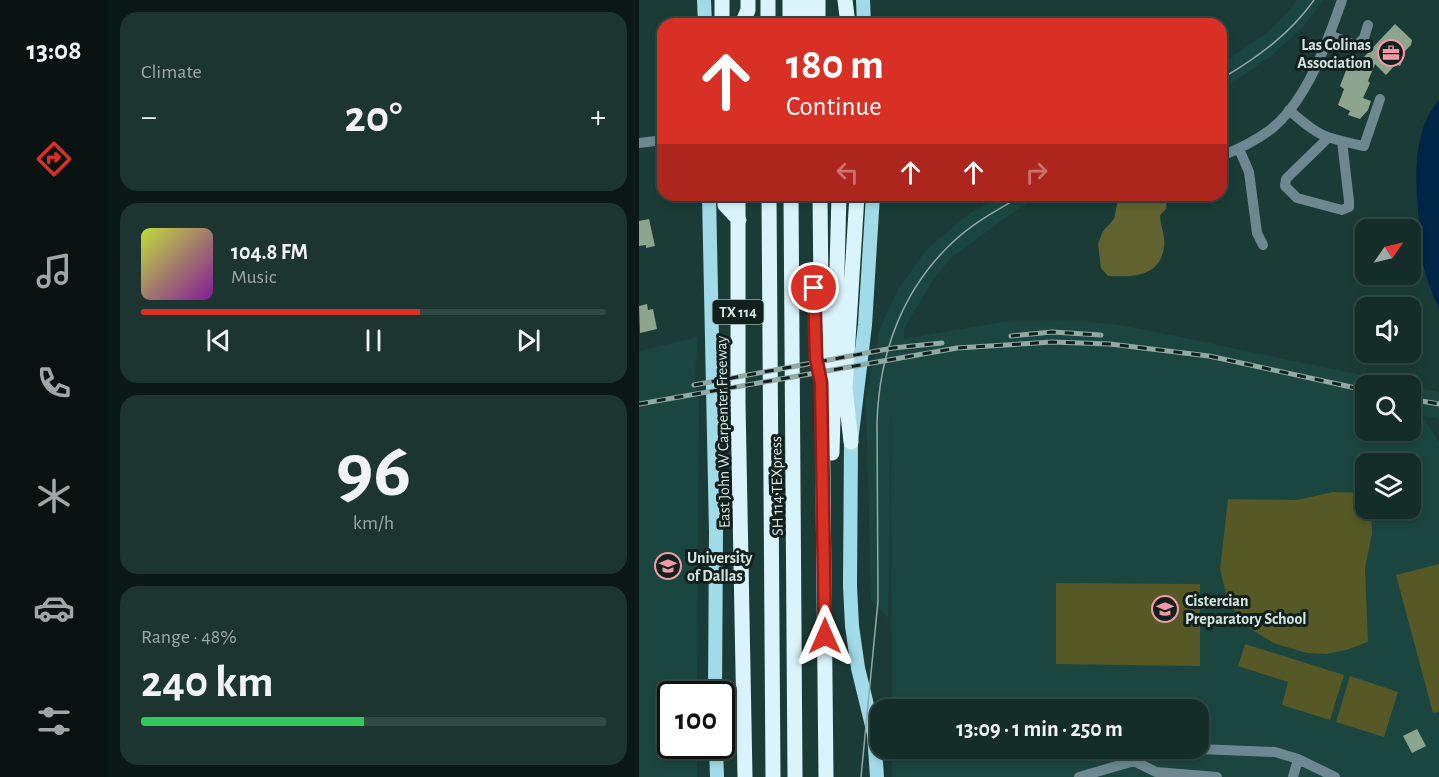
<!DOCTYPE html>
<html lang="en">
<head>
<meta charset="utf-8">
<style>
  body { margin:0; font-family:"Alegreya Sans",sans-serif; background:#1d3530; color:#f1f3f6; height:100vh; display:flex; flex-direction:column; font-size:22px; white-space:nowrap }
  * { box-sizing:border-box; margin:0 }
  p { font-size:20px; color:#9da8a8 }
  .icon { flex:none; width:33px; height:33px; fill:none; stroke:currentColor; stroke-width:2; stroke-linecap:round; stroke-linejoin:round }
  .map { position:relative; flex:1; overflow:hidden }
  .panel { display:flex; flex-direction:column; gap:12px; padding:12px; background:#0b1916; width:531px }
  .panel>* { flex:none }
  .guide { position:absolute; left:18px; top:18px; width:570px; height:183px; border-radius:18px; box-shadow:0 3px 9px #0003,0 0 0 2px #334945; background:#d93025; color:#fff; overflow:hidden }
  .needle { width:39px; rotate:56deg }
  .tools { position:absolute; left:716px; top:219px; display:grid; gap:12px }
  .tools a { display:grid; place-items:center; width:66px; height:66px; border-radius:12px; background:#142d28; box-shadow:0 3px 9px #0003,0 0 0 2px #334945; font-size:30px }
  .speed { position:absolute; left:18px; top:681px; display:flex; gap:12px; font-size:30px; font-weight:700; text-align:center }
  .speed>* { display:grid; place-content:center; width:78px; height:78px; border-radius:50%; background:#142d28; box-shadow:0 3px 9px #0003,0 0 0 2px #334945; line-height:1 }
  .speed .limit { border:3px solid #111; border-radius:9px; background:#fff; color:#111 }
  .pin { position:absolute; display:grid; place-items:center; width:51px; height:51px; color:#fff; margin:-26px; border:3px solid #fff; border-radius:50%; box-shadow:0 2px 6px #0007 }
  .me { position:absolute; width:66px; margin:-33px; rotate:0deg; stroke-linejoin:round; filter:drop-shadow(0 0 4px #0008) }
  .turn { display:flex; align-items:center; gap:21px; height:126px; padding:0 30px; font-size:27px }
  .turn .icon { width:78px; height:78px; stroke-width:2.5 }
  .turn b { display:block; font-size:42px; line-height:51px }
  .lanes { display:flex; align-items:center; height:57px; padding:0 30px; background:#0003; justify-content:center; gap:30px; direction:ltr }
  .lanes .off { opacity:.35 }
  .big { font-size:45px; font-weight:700; line-height:1.1 }
  .panel .card { flex:1; display:flex; flex-direction:column; justify-content:center; gap:9px; min-width:0; padding:0 21px; border-radius:18px; background:#1d3530 }
  .panel .dial { align-items:center; gap:0 }
  .dial b { font-size:78px; line-height:1 }
  .song { display:flex; align-items:center; gap:18px }
  .cover { width:72px; height:72px; border-radius:9px; background:linear-gradient(135deg,hsl(70 70% 55%),hsl(290 70% 35%)) }
  .played { height:6px; border-radius:3px; background:linear-gradient(90deg,#d93025 60%,#334945 60%) }
  .keys { display:flex; justify-content:space-around; direction:ltr }
  .heat { display:flex; justify-content:space-between; align-items:center; font-size:33px; direction:ltr }
  .charge { height:9px; border-radius:4px; background:linear-gradient(90deg,#34c759 48%,#334945 0) }
  .trip { position:absolute; left:231px; top:699px; width:339px; height:60px; border-radius:18px; background:#142d28; box-shadow:0 3px 9px #0003,0 0 0 2px #334945; font-weight:700; line-height:60px; text-align:center }
  main { display:flex; flex:1; min-height:0 }
  .tabs { display:flex; flex-direction:column; width:108px; justify-content:space-around; align-items:center; background:#081210; color:#9da8a8 }
  .tabs .icon { width:42px; height:42px }
  .tabs .selected { color:#d93025 }
  .tabs b { font-size:27px; color:#f1f3f6 }
  .map>svg:first-child { display:block }
  .built { fill:#1a463f; fill-rule:evenodd }
  .green { fill:#565925 }
  .forest { fill:#60632f }
  .water { fill:#002546 }
  .building { fill:#8da48e }
  .lines { fill:none; stroke-linecap:round; stroke-linejoin:round }
  .minor { stroke:#6d8890; stroke-width:10 }
  .major { stroke:#a1dbea; stroke-width:14 }
  .highway { stroke:#daf4fb; stroke-width:15 }
  .tram { stroke:#92a9a5; stroke-width:1.5 }
  .rail-casing { stroke:#92a9a5; stroke-width:5 }
  .rail { stroke:#12201d; stroke-width:3; stroke-dasharray:9; stroke-linecap:butt }
  .highway-bridge { stroke:#daf4fb; stroke-width:15 }
  .route-casing { stroke:#8d1f18; stroke-width:15 }
  .route { stroke:#d93025; stroke-width:10 }
  .labels { text-anchor:middle; stroke-width:6; stroke-linejoin:round; paint-order:stroke }
  .shield { fill:#12201d; stroke:#9aaba7; stroke-width:1.5 }
  .shield-label { font-size:15px; font-weight:bold; fill:#d4e6e2 }
  .poi-label { font-size:16px; font-weight:bold; fill:#d4e6e2; stroke:#12201d; text-anchor:start }
  .street-label { font-size:16px; fill:#d4e6e2; stroke:#12201d }
</style>
</head>
<body>
<main>
<nav class="tabs">
<b>13:08</b>
<svg class="icon selected" aria-label="directions" viewBox="0 0 24 24"><path d="M12 3l9 9-9 9-9-9zM9 14v-3h6M13 9l2 2-2 2"/></svg>
<svg class="icon" aria-label="music" viewBox="0 0 24 24"><path d="M9 18V5l10-2v13"/><circle cx="6" cy="18" r="3"/><circle cx="16" cy="16" r="3"/></svg>
<svg class="icon" aria-label="phone" viewBox="0 0 24 24"><path d="M5 4h4l2 5-3 2q2 4 5 5l2-3 5 2v4C11 20 4 13 5 4z"/></svg>
<svg class="icon" aria-label="climate" viewBox="0 0 24 24"><path d="M12 3v18M4 7l16 10M4 17L20 7"/></svg>
<svg class="icon" aria-label="car" viewBox="0 0 24 24"><path d="M5 17H2v-5l4-1 3-4h7l3 4 3 1v5h-3M9 17h6M6 11h13"/><circle cx="7" cy="17" r="2"/><circle cx="17" cy="17" r="2"/></svg>
<svg class="icon" aria-label="filters" viewBox="0 0 24 24"><path d="M4 7h16M4 17h16"/><circle cx="9" cy="7" r="2"/><circle cx="15" cy="17" r="2"/></svg>
</nav>
<section class="panel">
<div class="card"><p>Climate</p>
<div class="heat"><a>−</a><b class="big">20°</b><a>+</a></div>
</div>
<div class="card">
<div class="song"><i class="cover"></i><div><b>104.8 FM</b><p>Music</p></div></div>
<div class="played"></div>
<div class="keys"><svg class="icon" aria-label="previous" viewBox="0 0 24 24"><path d="M18 5L8 12l10 7zM5 5v14"/></svg><svg class="icon" aria-label="pause" viewBox="0 0 24 24"><path d="M8 5v14M16 5v14"/></svg><svg class="icon" aria-label="next" viewBox="0 0 24 24"><path d="M6 5l10 7-10 7zM19 5v14"/></svg></div>
</div>
<div class="card dial"><b>96</b><p>km/h</p></div>
<div class="card"><p>Range · 48%</p><b class="big">240 km</b><div class="charge"></div></div>
</section>
<div class="map">
<svg width="800" height="777" viewBox="0 0 800 777">
  <rect width="100%" height="100%" fill="#1b3c36"/>
  <path class="built" d="M658,0H685L665,26L632,56L582,91V64L628,33L651,10Z
    M362,195H402L380,208L312,258L295,278L265,329V339L364,322L438,321L474,324L512,331L770,385L726,386V430H771V386L800,392V419L783,415L800,443V777H253V749L560,748V710L253,709L252,408L249,618L232,600L227,400L241,328L259,290L286,251L328,215ZM726,464H771V508H726Z
    M59,337L55,385L60,394L58,694H32V746H58V777H0V351Z"/>
  <path class="green" d="M694,492L726,493V508L732,509L733,534L726,568L729,642L710,649L688,654L668,653L634,643L606,625L589,602L581,569L589,499L658,500Z
    M800,564V712L794,713L757,575Z
    M417,583L561,584V666L417,664Z
    M606,644L705,675L691,720L643,705L649,682L599,666Z
    M711,676L759,692L745,737L697,722Z"/>
  <path class="forest" d="M480,195H525L528,199L527,209L521,215C521,225 527,237 525,247C521,278 492,277 469,276L462,268L459,244L464,231L475,219Z"/>
  <path class="water" d="M800,100V308C794,296 788,281 785,268C782,257 782,243 781,231C777,188 770,135 800,100Z"/>
  <path class="building" d="M756,24L773,40L772,45L762,55L765,57L761,66L757,64L747,75L736,64L729,81L731,83L724,98L732,101L729,110L721,119L709,115L711,111L699,105L705,89L701,86L713,55L723,59Z
    M10,219L16,246L7,248V245L0,246V221Z
    M8,304L9,310L14,309L18,329L1,333L0,306Z
    M778,729L787,746L773,753L764,736Z"/>
  <g class="lines">
    <path class="minor" d="M690,35L713,44H719L725,38L729,25
      M650,110C680,137 686,138 725,146L741,99
      M689,138L653,173L647,179L646,186L658,198L703,210L710,207V201L703,141
      M0,143L24,140
      M600,149L610,172L618,233L624,245
      M582,156C600,149 616,141 631,130C668,101 688,43 703,0
      M536,748L636,752L659,759L696,777
      M495,761L517,772L578,777
      M440,777L495,761L511,748
      M654,777L659,759"/>
    <path class="major" d="M65,0L66,24
      M224,0L225,24
      M70,195L77,532L76,694
      M234,195L226,325L212,442L211,586L213,626L219,668L235,734L238,777
      M77,746L78,777"/>
    <path class="highway" d="M83,0V24
      M166,0V24
      M179,0V24
      M103,24L109,10V0
      M129,24V0
      M151,24V0
      M86,195V205L100,220
      M99,195V403L106,777
      M130,195L134,777
      M152,195L156,777
      M181,195L187,777
      M212,442L206,388L218,195
      M193,453L200,195"/>
    <path class="tram" d="M582,79C618,58 651,34 675,0
      M222,777L239,601L238,423C240,354 263,289 315,241C335,222 360,209 384,195"/>
    <defs>
      <path id="rail" d="M372,336L413,332L462,335
        M55,385L254,348L303,343
        M771,399L800,404
        M0,404L318,348L413,342L471,344L570,356L726,390"/>
    </defs>
    <use href="#rail" class="rail-casing"/>
    <use href="#rail" class="rail"/>
    <path class="highway-bridge" d="M206,0L209,24"/>
  </g>
  <g class="lines">
    <defs>
      <path id="route" d="M175,288L177,358L182,383L186,636"/>
    </defs>
    <use href="#route" class="route-casing"/>
    <use href="#route" class="route"/>
  </g>
  <defs>
    <symbol id="office-ring" viewBox="-11 -11 22 22"><circle r="9.5" fill="#12201d" stroke="#f39aa9" stroke-width="1.5"/><path d="M-6-3h4V-5.5h4V-3h4V5H-6ZM-1-4.5V-3h2v-1.5ZM-6 0V1H6V0Z" fill="#f39aa9"/></symbol>
    <symbol id="university-ring" viewBox="-11 -11 22 22"><circle r="9.5" fill="#12201d" stroke="#f39aa9" stroke-width="1.5"/><path d="M0-5L7-2L0 1L-7-2ZM-4 1L0 2.5L4 1V4Q0 6-4 4Z" fill="#f39aa9"/></symbol>
    <symbol id="school-ring" viewBox="-11 -11 22 22"><circle r="9.5" fill="#12201d" stroke="#f39aa9" stroke-width="1.5"/><path d="M0-5L7-2L0 1L-7-2ZM-4 1L0 2.5L4 1V4Q0 6-4 4Z" fill="#f39aa9"/></symbol>
  </defs>
  <g fill-rule="evenodd">
    <use href="#office-ring" x="737" y="38" width="30" height="30"/>
    <use href="#university-ring" x="14" y="551" width="30" height="30"/>
    <use href="#school-ring" x="511" y="594" width="30" height="30"/>
  </g>
  <g class="labels">
    <rect class="shield" x="73.5" y="300" width="51" height="24" rx="4.5"/>
    <g class="shield-label">
      <text x="99" y="317">TX 114</text>
    </g>
    <g class="poi-label">
      <text x="732" y="50" text-anchor="end">Las Colinas<tspan x="732" dy="18">Association</tspan></text>
      <text x="48" y="563">University<tspan x="48" dy="18">of Dallas</tspan></text>
      <text x="546" y="606">Cistercian<tspan x="546" dy="18">Preparatory School</tspan></text>
    </g>
    <g class="street-label">
      <text transform="translate(83 432) rotate(-91)" y="6">East John W Carpenter Freeway</text>
      <text transform="translate(137 486) rotate(-91)" y="6">SH 114 TEXpress</text>
    </g>
  </g>
</svg>
<div class="tools">
<a><svg class="needle" viewBox="-14 -14 28 28"><path d="M0-13l5 13h-10z" fill="#e53935"/><path d="M0 13l5-13h-10z" fill="#9da8a8"/></svg></a>
<a><svg class="icon" aria-label="sound" viewBox="0 0 24 24"><path d="M4 9h4l5-4v14l-5-4H4zM17 9q2 3 0 6"/></svg></a>
<a><svg class="icon" aria-label="search" viewBox="0 0 24 24"><circle cx="10" cy="10" r="6"/><path d="M15 15l6 6"/></svg></a>
<a><svg class="icon" aria-label="layers" viewBox="0 0 24 24"><path d="M12 4l9 5-9 5-9-5zM3 14l9 5 9-5"/></svg></a>
</div>
<div class="speed"><div class="limit">100</div></div>
<div class="pin" style="left:175px;top:288px;background:#d93025"><svg class="icon" aria-label="arrive" viewBox="0 0 24 24"><path d="M6 21V4h12l-3 4 3 4H6"/></svg></div>
<svg class="me" style="left:186px;top:636px" viewBox="-20 -20 40 40"><path d="M0-17L14 15 0 8-14 15z" fill="#d93025" stroke="#fff" stroke-width="4"/></svg>
<div class="trip">13:09 · 1 min · 250 m</div>
<div class="guide">
<div class="turn"><svg class="icon" aria-label="ahead" viewBox="0 0 24 24"><path d="M12 20V5M6 11l6-6 6 6"/></svg><div><b>180 m</b>Continue</div></div>
<div class="lanes"><svg class="icon off" aria-label="left" viewBox="0 0 24 24"><path d="M17 20v-9H6M10 6l-5 5 5 5"/></svg><svg class="icon" aria-label="ahead" viewBox="0 0 24 24"><path d="M12 20V5M6 11l6-6 6 6"/></svg><svg class="icon" aria-label="ahead" viewBox="0 0 24 24"><path d="M12 20V5M6 11l6-6 6 6"/></svg><svg class="icon off" aria-label="right" viewBox="0 0 24 24"><path d="M7 20v-9h11M14 6l5 5-5 5"/></svg></div>
</div>
</div>
</main>
</body>
</html>
